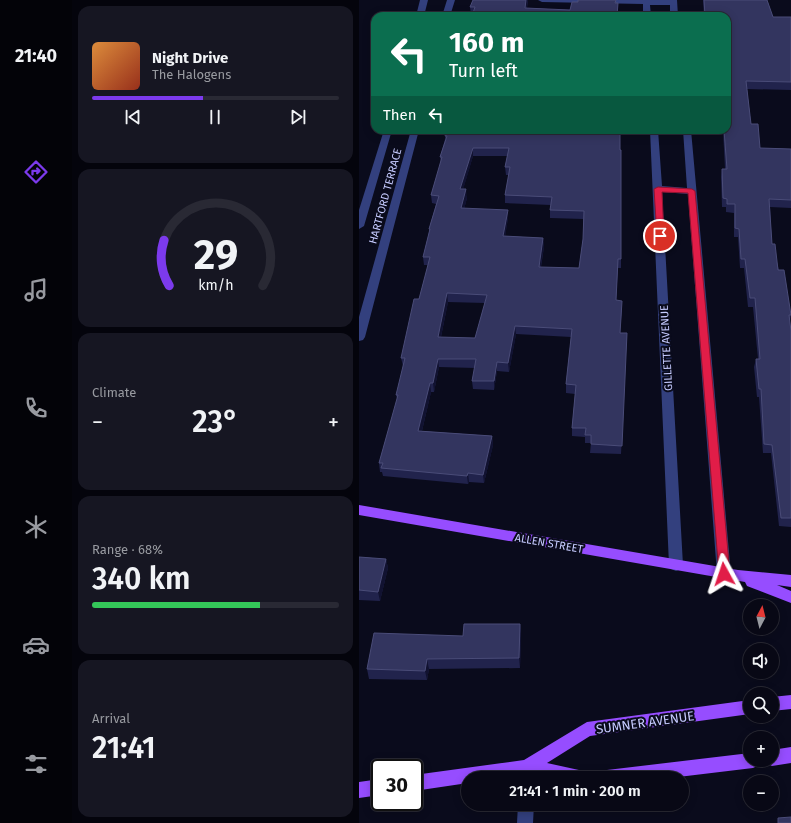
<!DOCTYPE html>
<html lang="en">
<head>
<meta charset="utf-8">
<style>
  body { margin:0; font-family:"Fira Sans",sans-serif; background:#161622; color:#f1f3f6; height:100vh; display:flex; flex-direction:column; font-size:15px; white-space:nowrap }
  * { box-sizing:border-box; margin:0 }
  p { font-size:13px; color:#989aa0 }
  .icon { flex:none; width:22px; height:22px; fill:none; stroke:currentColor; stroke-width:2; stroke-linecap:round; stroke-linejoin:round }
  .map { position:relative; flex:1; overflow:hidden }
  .drawer { display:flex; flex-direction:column; gap:6px; padding:6px; background:#04040c; width:287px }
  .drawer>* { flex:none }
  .hud { position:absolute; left:12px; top:12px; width:360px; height:122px; border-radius:12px; box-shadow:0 2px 10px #0003,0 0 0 1px #292934; background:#0b6e4f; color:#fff; overflow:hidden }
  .needle { width:26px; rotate:7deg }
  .controls { position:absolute; left:384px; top:599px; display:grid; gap:8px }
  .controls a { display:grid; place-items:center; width:36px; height:36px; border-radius:50%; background:#080815; box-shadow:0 2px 10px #0003,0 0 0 1px #292934; font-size:20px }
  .speed { position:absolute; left:12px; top:759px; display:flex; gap:8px; font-size:20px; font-weight:700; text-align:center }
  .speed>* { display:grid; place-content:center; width:52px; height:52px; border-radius:50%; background:#080815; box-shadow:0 2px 10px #0003,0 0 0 1px #292934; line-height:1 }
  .speed .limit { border:2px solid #111; border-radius:6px; background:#fff; color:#111 }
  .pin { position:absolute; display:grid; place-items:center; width:34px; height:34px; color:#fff; margin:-17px; border:2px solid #fff; border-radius:50%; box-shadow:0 1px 4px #0007 }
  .me { position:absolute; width:44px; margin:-22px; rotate:355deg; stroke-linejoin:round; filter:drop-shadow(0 0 3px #0008) }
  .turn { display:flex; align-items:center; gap:14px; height:84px; padding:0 12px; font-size:18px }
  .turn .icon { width:52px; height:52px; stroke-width:2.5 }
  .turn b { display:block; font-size:28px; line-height:34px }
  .then { display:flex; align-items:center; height:38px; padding:0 12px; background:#0003; gap:8px; font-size:15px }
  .big { font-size:30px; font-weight:600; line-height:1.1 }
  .drawer .tile { flex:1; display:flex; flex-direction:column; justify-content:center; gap:6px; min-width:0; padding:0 14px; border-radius:12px; background:#161622 }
  .drawer .dial { align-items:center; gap:0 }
  .dial svg { height:104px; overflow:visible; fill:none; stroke:#292934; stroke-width:7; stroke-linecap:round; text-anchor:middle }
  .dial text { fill:#f1f3f6; stroke:none }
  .song { display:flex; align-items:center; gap:12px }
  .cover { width:48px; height:48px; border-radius:6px; background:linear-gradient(135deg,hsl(30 70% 55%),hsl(10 70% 35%)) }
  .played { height:4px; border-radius:2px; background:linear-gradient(90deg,#7c3aed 45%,#292934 45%) }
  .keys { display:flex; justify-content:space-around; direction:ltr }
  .heat { display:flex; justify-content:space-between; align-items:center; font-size:22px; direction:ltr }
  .charge { height:6px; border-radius:3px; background:linear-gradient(90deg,#34c759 68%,#292934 0) }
  .trip { position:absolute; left:102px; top:771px; width:228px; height:40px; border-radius:20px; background:#080815; box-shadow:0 2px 10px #0003,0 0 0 1px #292934; font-weight:600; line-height:40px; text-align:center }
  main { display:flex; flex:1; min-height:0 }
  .tabs { display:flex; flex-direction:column; width:72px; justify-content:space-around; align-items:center; background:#030308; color:#989aa0 }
  .tabs .icon { width:28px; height:28px }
  .tabs .on { color:#7c3aed }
  .tabs b { font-size:18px; color:#f1f3f6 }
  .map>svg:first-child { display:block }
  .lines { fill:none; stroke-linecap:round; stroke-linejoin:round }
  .minor { fill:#33407e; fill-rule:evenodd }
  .major { fill:#964dff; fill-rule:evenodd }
  .wall { fill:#21234c; fill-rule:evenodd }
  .shaded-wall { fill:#111230 }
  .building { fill:#33355f; stroke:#4a4c78; fill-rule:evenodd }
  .route { fill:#e11d48; stroke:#92132f }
  .labels { text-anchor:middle; stroke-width:4; stroke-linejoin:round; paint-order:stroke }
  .street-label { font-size:11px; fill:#c6cbff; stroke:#0a0b1c }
  .near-street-label { font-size:13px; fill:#c6cbff; stroke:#0a0b1c }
</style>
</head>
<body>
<main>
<nav class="tabs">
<b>21:40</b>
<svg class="icon on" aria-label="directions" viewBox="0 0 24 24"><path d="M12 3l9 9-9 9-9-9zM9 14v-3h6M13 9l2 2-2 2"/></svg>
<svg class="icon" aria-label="music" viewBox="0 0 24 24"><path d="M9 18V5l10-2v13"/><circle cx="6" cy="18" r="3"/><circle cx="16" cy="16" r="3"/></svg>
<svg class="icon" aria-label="phone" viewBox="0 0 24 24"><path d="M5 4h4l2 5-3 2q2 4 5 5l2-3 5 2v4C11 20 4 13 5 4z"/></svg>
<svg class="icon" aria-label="climate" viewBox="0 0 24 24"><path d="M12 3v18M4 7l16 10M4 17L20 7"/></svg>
<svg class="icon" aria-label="car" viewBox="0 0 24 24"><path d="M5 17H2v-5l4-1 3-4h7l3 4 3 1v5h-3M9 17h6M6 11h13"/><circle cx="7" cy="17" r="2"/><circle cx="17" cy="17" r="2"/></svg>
<svg class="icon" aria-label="filters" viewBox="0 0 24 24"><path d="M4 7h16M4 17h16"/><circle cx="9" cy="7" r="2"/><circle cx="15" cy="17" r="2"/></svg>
</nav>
<section class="drawer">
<div class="tile">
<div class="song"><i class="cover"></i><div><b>Night Drive</b><p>The Halogens</p></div></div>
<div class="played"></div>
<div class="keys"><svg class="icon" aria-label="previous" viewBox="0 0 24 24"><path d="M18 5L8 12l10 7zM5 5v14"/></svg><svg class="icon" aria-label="pause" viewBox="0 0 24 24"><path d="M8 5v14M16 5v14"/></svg><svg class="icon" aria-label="next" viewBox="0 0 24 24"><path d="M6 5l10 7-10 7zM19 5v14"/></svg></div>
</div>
<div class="tile dial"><svg viewBox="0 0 100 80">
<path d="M14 69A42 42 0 1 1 86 69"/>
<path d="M14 69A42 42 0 0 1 10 34" stroke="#7c3aed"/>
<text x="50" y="56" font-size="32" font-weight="700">29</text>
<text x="50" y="72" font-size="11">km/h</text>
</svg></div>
<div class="tile"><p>Climate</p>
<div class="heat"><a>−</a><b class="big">23°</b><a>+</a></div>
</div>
<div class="tile"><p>Range · 68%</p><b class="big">340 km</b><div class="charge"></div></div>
<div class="tile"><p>Arrival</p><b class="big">21:41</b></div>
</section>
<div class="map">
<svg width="432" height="823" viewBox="0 0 432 823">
  <rect width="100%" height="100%" fill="#0a0b1c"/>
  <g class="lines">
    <path class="minor" d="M61,0H69L65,16H57Z
      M88,0H96L91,16H83Z
      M179,0H318L319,16H311V5H291L292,16H284V4L183,2Z
      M25,130H33L5,226L0,229V210Z
      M52,130H60L6,337L4,340L0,341V317Z
      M291,130H299L303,186L328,188L324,130H332L372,574L370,578L365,580L360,578L358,574L329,194L303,192L324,565L322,569L317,571L312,569L310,565Z
      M159,804H175L174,823H158Z"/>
    <path class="major" d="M0,505L379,570L432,575V587L418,585L432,591V603L388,586L386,582L0,515Z
      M432,695V709L413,711V697Z
      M391,700V714L231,736L188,763L229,772L231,778H184L168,775L145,778H109V783L55,791V775L165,760L228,722Z
      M432,747V763L413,766L407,763L406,760H413V750Z
      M391,753V760H402L400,765L394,768L311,778H240L242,772L248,770Z
      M21,779V795L0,798V782Z"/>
  </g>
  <path class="wall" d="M114,0H169L168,8L211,10L219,2L257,0V3H259V16H113L114,14H112L111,7Z
    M344,0H408L414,17H432V90L388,89L392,124L401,148L432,149V208L411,207L413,244L432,315L431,321L432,331V527L420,526L412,453H404L400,397H398L395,367L397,359H399L394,307H389L385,268H381L379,237H375V213L367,212V207H363L362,177L363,169H366L364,130H368V16H345Z
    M86,136L261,150L262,259V268H259L257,300L263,309L261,333H268L262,454L231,453L232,443H226V437L213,436V428L216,394L207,393V384L212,337L157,334L150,372L138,371L135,390L114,389L113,381L116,368L80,367L75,392H72L63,431L133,436L134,445L125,483L110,482L109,484L24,476L23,472H21L20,463L38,399L37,395L44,366L42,358L60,299L69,265H65L64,257L70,232V229L77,204L73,203L72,195L82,163L81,157L86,139ZM114,156H148L146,167L147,175H150L146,195V203L192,205L191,210V218L224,219V239L220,268L182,267L185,247L184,238L146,236L149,218L105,209L108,198L104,189ZM89,302L126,303L116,338L82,337Z
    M0,557L27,559L29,568L21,601L0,600Z
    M161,624L162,633L161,668L70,669L68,680L10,679L8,669L104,636Z"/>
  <path class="shaded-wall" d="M167,0H169L166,15V8Z
    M114,148V156L102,197L101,189Z
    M107,189L108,198L103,217L102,208Z
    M149,210V218L145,244L144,236Z
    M184,238L185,247L180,275V267Z
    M88,293L89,302L80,346L79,337Z
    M156,326L157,334L150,372L149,363Z
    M79,359L80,367L75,392L74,383Z
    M138,362V371L135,390V381Z
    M71,383L72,392L61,439L59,431Z
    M133,436L134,445L125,483L124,475Z
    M109,473L110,482L109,484L108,476Z
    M27,559L29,568L21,601L19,592Z
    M161,624L162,633L161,668L160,658Z
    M68,659L70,669L68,680L66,671Z"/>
  <path class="building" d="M114,0H167L166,8L211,10L213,2H219V0H257L256,3H259L258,16H113L116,7H111Z
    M345,0H408L414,17H432V82L387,81L392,124H399L401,148L432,149V200L410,199L413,244H416L419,270H425L432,315H430L432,331V518H422L413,445L405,444L402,389H400L397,359H401L396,298H391L386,259H382L380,229L376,228V204H368V199L364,198L363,169H368L365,130H368V16H346Z
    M88,130H261V150H262V259H259L257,300L263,301L261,333H268L263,446L232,444V435H226L227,428H213L217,385L207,384L213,329L156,326L149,363L138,362L135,381H113L117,359H79L74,383H71L59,431L133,436L124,475L109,473L108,476L22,468L24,463H20L39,395H37L46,358H42L55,299H60L71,257H64L71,229H70L80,196L72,195L83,157H81L88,136H86ZM114,148H150L146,167H151L146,195L193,197L191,210L225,211L224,239L220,268L180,267L184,238L144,236L149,210L102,208L107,189H101ZM88,293L128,295L116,338L79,337Z
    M0,557L27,559L19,592L0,590Z
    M105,624H161L160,658L68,659L66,671L8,669L15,633L104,636Z
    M432,817V823H419V818Z"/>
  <path class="route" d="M299,187L333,189L336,191L371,574L369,577L365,578L362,577L360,574L329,193L303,192L305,236L301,238L298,236L295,189Z"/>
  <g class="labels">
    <g class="street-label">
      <text transform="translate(26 196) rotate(-75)" y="4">HARTFORD TERRACE</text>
      <text transform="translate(307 348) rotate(-93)" y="4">GILLETTE AVENUE</text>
      <text transform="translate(190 543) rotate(10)" y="4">ALLEN STREET</text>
    </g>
    <g class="near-street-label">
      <text transform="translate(286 722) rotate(-8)" y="5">SUMNER AVENUE</text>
    </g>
  </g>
</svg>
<div class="controls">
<a><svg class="needle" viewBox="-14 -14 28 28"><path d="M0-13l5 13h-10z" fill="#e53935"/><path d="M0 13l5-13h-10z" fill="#989aa0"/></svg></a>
<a><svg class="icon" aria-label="sound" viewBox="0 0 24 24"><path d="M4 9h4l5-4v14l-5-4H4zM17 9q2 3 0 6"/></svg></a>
<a><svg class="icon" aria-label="search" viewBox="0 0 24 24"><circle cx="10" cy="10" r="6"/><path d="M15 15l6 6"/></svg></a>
<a>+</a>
<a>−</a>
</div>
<div class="speed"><div class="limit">30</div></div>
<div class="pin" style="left:301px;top:236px;background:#d93025"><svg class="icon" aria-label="arrive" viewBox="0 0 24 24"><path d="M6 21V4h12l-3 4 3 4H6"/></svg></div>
<svg class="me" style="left:365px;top:574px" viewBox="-20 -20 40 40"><path d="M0-17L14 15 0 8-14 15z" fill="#e11d48" stroke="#fff" stroke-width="4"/></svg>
<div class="trip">21:41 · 1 min · 200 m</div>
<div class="hud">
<div class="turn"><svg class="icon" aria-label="left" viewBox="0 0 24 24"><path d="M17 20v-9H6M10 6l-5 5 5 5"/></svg><div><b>160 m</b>Turn left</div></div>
<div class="then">Then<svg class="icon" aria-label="left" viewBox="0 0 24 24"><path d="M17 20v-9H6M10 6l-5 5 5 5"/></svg></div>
</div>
</div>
</main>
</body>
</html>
